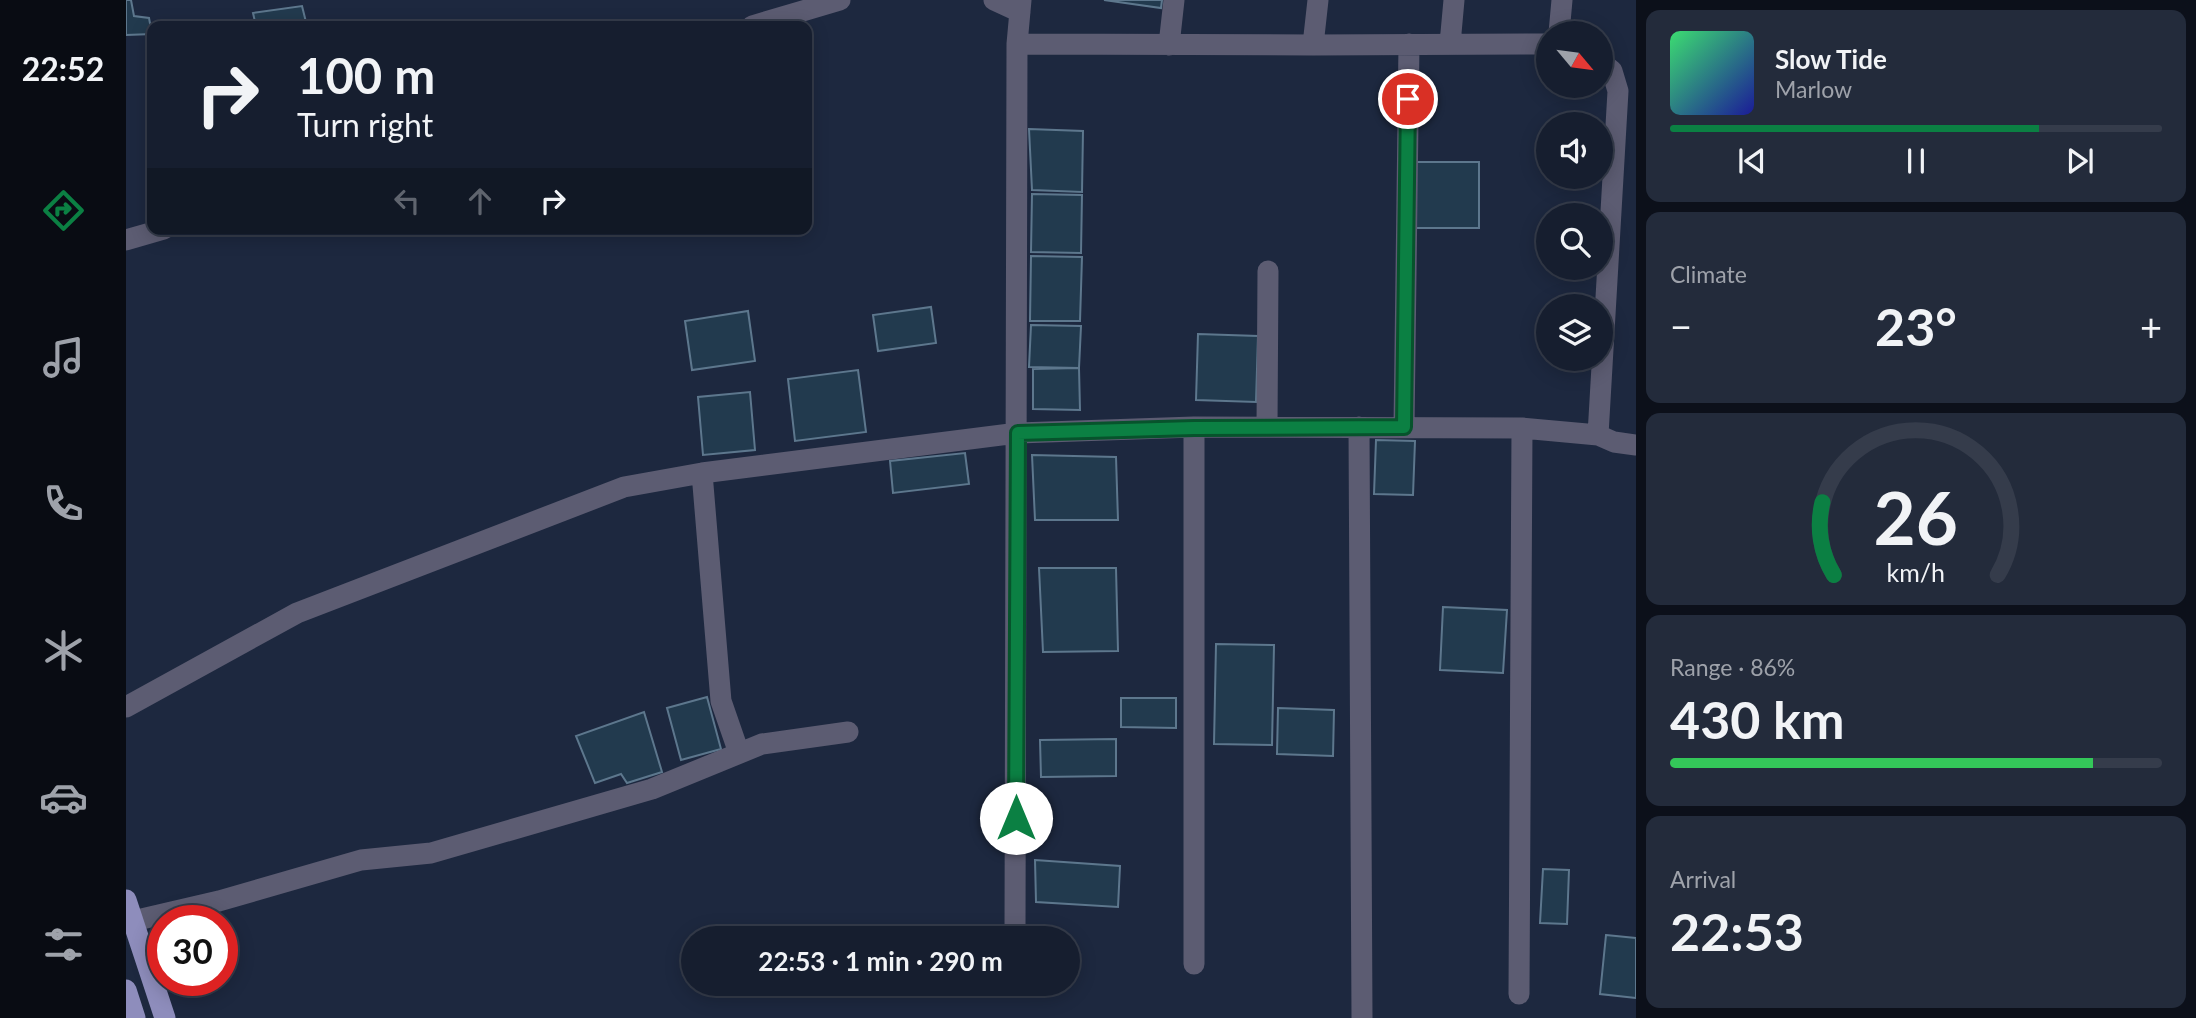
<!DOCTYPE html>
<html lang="en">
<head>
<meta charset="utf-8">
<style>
  body { margin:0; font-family:Lato,sans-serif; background:#232b3b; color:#f1f3f6; height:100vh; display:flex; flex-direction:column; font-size:26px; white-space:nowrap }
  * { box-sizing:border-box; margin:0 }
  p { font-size:23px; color:#9ea2aa }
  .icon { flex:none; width:38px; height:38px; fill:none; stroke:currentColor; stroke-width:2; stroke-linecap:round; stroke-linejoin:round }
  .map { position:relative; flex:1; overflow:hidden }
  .sheet { display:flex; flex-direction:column; gap:10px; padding:10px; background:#0c101a; width:560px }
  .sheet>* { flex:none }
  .top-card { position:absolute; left:21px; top:21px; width:665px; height:214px; border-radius:14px; box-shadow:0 4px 18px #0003,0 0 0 2px #353c4b; background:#161e2f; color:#f1f3f6; overflow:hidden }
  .needle { width:46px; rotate:119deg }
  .tools { position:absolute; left:1410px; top:21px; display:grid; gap:14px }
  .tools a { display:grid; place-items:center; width:77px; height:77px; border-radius:50%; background:#161e2f; box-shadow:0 4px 18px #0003,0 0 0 2px #353c4b; font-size:35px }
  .speed { position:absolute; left:21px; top:905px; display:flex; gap:14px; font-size:35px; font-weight:700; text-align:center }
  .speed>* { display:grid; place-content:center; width:91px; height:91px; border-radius:50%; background:#161e2f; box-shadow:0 4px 18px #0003,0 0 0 2px #353c4b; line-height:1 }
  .speed .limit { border:10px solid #d22; background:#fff; color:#111 }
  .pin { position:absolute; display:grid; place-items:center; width:60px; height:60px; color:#fff; margin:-30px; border:4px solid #fff; border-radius:50%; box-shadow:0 2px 7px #0007 }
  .me { position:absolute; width:77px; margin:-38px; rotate:0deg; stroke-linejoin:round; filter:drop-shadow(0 0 5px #0008) }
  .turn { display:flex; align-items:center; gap:24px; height:147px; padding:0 35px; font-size:32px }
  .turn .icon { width:91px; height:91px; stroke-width:2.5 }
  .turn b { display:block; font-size:49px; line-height:60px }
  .lanes { display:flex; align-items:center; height:66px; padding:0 35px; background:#0003; justify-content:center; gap:35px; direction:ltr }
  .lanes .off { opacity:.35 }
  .big { font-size:52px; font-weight:700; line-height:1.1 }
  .sheet .widget { flex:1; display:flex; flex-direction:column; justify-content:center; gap:10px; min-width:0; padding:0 24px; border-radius:14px; background:#232b3b }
  .sheet .dial { align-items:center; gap:0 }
  .dial svg { height:182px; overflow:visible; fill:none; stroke:#353c4b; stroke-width:7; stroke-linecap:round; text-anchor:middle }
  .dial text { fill:#f1f3f6; stroke:none }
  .song { display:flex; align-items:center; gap:21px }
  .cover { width:84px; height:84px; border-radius:10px; background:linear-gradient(135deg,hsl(140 70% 55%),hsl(240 70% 35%)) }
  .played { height:7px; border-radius:4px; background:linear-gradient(90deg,#0b8043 75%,#353c4b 75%) }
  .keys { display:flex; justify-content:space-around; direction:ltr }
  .heat { display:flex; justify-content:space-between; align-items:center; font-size:38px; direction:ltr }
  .charge { height:10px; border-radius:5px; background:linear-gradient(90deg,#34c759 86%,#353c4b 0) }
  .trip { position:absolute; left:555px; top:926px; width:399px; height:70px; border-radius:35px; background:#161e2f; box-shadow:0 4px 18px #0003,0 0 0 2px #353c4b; font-weight:700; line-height:70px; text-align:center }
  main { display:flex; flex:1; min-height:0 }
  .tabs { display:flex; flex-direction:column; width:126px; justify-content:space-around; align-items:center; background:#090c13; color:#9ea2aa }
  .tabs .icon { width:49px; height:49px }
  .tabs .selected { color:#0b8043 }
  .tabs b { font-size:32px; color:#f1f3f6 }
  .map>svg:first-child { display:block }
  .building { fill:#223a4e; stroke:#5d778d; stroke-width:2 }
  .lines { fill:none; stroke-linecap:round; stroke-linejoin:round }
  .minor { stroke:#5c5c72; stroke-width:21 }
  .major { stroke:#8e8dbc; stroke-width:21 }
  .route-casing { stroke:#07532c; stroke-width:18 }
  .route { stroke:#0b8043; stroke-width:12 }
</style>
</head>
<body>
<main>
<nav class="tabs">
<b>22:52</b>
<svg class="icon selected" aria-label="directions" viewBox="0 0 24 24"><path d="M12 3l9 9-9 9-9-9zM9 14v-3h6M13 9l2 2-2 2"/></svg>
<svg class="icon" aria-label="music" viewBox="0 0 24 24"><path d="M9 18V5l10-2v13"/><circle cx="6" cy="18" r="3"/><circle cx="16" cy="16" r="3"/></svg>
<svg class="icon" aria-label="phone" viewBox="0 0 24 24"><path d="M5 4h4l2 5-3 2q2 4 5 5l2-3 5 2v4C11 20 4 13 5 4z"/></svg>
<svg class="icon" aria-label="climate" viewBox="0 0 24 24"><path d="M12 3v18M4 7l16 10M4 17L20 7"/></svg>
<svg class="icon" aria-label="car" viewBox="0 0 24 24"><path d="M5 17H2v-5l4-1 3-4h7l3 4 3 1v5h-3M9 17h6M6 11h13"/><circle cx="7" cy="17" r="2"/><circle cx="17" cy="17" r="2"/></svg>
<svg class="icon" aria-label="filters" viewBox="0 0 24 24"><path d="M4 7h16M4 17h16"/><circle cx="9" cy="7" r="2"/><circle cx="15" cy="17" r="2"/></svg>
</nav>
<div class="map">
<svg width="1510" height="1018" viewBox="0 0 1510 1018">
  <rect width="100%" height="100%" fill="#1d283f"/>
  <path class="building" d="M0,0H5L8,16L23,18L26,34L0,35Z
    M978,0H1036L1035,8Z
    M176,6L181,26H130L127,13Z
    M903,129L957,131L956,192L906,190Z
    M1288,162H1353V228H1287Z
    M906,194L956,195L955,253L905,252Z
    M905,256L956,257L954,321H904Z
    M805,307L810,343L752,351L747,315Z
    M622,311L629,361L566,370L559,321Z
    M905,325L955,326L953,368L903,367Z
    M1072,334L1132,336L1130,402L1070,400Z
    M953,368L954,410L907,409V369Z
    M732,370L740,432L669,441L662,379Z
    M624,392L629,450L577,455L572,397Z
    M1250,440L1289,441L1287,495L1248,494Z
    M839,453L843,484L767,493L764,461Z
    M906,455L990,457L992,520H909Z
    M913,568H990L992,651L917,652Z
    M1317,607L1381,610L1377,673L1314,670Z
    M1090,644L1148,645L1146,745L1088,744Z
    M581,697L595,749L555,760L541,708Z
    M995,698H1050V728L995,727Z
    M1152,708L1208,710L1207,756L1151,754Z
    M518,712L536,772L501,783L495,774L469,783L450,736Z
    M990,739V776L915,777L914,740Z
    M909,860L994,866L992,907L910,902Z
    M1417,869L1443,870L1441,924L1414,923Z
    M1480,935L1510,938V998L1474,994Z"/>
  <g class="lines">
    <path class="minor" d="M868,0L894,12
      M626,26L714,0
      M1433,33L1436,0
      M891,44L1187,45L1192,0
      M1324,44L1328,0
      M1043,45L1048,0
      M1187,45L1423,44
      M0,240L38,229
      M1141,427L1142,271
      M1233,427L1236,1018
      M1278,427L1283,44
      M1472,435L1492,91L1486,71L1475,62
      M576,473L595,701L613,753
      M0,707L171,613L498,487L576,473L892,433L1068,427L1396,428L1472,435L1488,442L1510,445
      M7,921L93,901L235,860L305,853L526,789L636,744L722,732
      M887,938L889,929L891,44L895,0
      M1068,964V427
      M1393,994L1396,428"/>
    <path class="major" d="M0,900L39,1018
      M0,990L9,1018"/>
  </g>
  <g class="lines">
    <defs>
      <path id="route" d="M890,818L892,433L1068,428L1278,427L1282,99"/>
    </defs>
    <use href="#route" class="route-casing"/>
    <use href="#route" class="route"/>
  </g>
</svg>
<div class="tools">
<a><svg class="needle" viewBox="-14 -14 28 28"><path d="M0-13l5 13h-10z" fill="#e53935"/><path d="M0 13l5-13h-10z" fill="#9ea2aa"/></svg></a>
<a><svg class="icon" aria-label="sound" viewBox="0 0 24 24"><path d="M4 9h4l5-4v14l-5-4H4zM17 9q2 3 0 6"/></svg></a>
<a><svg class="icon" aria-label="search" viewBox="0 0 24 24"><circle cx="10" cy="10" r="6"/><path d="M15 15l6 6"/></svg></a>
<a><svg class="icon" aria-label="layers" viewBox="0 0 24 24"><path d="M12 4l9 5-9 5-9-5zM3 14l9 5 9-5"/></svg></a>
</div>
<div class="speed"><div class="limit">30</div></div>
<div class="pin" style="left:1282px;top:99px;background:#d93025"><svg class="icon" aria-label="arrive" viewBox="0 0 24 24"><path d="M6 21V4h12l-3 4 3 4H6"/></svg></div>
<svg class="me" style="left:890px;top:818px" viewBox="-20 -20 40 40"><circle r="19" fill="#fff"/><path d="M0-13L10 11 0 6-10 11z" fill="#0b8043"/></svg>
<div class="trip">22:53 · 1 min · 290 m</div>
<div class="top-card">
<div class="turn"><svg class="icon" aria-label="right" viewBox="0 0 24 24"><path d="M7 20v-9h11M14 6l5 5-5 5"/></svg><div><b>100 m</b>Turn right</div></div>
<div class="lanes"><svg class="icon off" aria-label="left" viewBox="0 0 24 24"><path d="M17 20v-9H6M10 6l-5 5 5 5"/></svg><svg class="icon off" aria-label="ahead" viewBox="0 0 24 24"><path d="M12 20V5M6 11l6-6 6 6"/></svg><svg class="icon" aria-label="right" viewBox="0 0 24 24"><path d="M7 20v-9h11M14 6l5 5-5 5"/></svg></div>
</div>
</div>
<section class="sheet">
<div class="widget">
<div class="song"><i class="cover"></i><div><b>Slow Tide</b><p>Marlow</p></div></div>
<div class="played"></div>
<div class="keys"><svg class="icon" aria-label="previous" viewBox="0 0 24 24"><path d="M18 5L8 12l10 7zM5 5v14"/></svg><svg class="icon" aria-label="pause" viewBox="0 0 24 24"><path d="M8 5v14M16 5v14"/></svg><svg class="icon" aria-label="next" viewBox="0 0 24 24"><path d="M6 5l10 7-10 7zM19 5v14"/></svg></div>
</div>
<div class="widget"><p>Climate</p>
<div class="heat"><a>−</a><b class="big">23°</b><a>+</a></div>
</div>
<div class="widget dial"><svg viewBox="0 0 100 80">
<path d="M14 69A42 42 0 1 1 86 69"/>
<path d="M14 69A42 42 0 0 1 9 37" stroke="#0b8043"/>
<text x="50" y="56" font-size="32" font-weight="700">26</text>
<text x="50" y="72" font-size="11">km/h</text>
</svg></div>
<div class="widget"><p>Range · 86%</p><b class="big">430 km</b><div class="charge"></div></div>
<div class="widget"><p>Arrival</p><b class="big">22:53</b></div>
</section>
</main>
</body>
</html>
